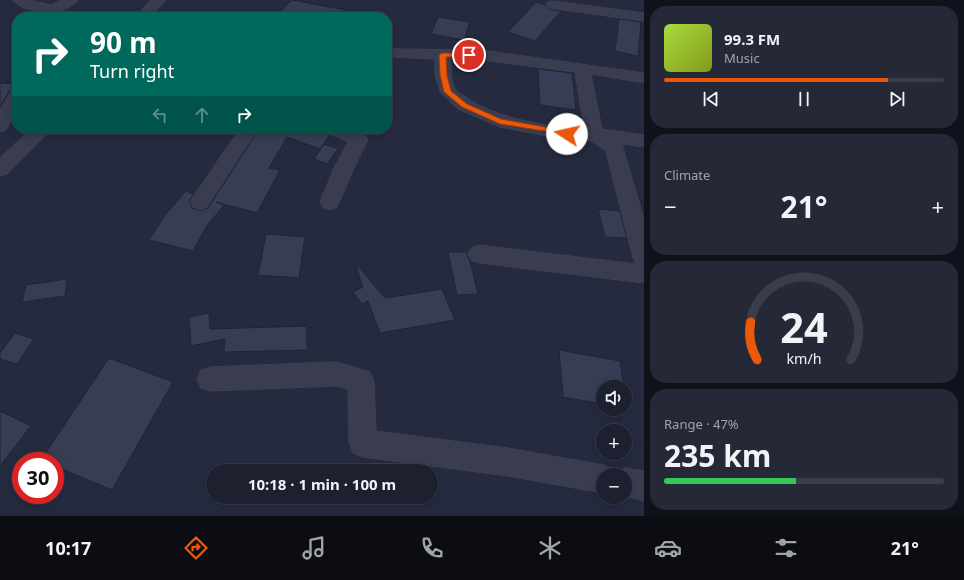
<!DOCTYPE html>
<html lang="en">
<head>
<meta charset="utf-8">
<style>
  body { margin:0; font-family:"Noto Sans",sans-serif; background:#252837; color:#f1f3f6; height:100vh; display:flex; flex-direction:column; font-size:15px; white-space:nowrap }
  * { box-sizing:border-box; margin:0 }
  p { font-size:13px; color:#a0a3aa }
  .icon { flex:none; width:22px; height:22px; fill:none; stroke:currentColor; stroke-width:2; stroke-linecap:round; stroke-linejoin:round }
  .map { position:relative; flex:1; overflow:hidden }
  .drawer { display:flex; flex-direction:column; gap:6px; padding:6px; background:#0f121a; width:320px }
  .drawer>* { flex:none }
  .top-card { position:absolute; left:12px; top:12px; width:380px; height:122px; border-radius:16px; box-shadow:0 2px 10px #0003,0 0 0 1px #3a3e4b; background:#00695c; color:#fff; overflow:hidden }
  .buttons { position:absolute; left:596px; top:380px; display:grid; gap:8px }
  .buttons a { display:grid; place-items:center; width:36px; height:36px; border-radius:50%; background:#1c202f; box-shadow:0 2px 10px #0003,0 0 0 1px #3a3e4b; font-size:20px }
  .speed { position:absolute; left:12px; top:452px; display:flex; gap:8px; font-size:20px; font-weight:700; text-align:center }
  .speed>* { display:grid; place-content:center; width:52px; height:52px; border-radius:50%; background:#1c202f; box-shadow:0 2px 10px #0003,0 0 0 1px #3a3e4b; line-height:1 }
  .speed .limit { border:6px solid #d22; background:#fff; color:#111 }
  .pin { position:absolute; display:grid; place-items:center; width:34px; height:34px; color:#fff; margin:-17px; border:2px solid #fff; border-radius:50%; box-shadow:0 1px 4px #0007 }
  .me { position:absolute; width:44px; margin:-22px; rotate:280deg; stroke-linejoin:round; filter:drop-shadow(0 0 3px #0008) }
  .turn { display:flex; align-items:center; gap:14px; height:84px; padding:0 12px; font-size:18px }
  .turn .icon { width:52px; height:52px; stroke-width:2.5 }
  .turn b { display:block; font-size:28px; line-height:34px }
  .lanes { display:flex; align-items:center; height:38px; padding:0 12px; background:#0003; justify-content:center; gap:20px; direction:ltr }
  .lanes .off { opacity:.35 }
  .big { font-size:30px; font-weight:700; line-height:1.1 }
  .drawer .tile { flex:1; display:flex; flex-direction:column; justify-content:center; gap:6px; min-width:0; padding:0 14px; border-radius:16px; background:#252837 }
  .drawer .dial { align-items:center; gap:0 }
  .dial svg { height:104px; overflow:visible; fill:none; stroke:#3a3e4b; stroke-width:7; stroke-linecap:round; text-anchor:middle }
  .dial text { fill:#f1f3f6; stroke:none }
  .song { display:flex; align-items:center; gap:12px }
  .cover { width:48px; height:48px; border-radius:6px; background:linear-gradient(135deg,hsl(80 70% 55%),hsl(70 70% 35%)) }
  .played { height:4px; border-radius:2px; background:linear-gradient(90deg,#ea580c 80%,#3a3e4b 80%) }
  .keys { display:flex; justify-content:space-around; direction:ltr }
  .heat { display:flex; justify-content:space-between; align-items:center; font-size:22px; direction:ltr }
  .charge { height:6px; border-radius:3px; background:linear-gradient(90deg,#34c759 47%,#3a3e4b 0) }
  .trip { position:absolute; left:206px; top:464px; width:232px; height:40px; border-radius:20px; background:#1c202f; box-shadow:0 2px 10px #0003,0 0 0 1px #3a3e4b; font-weight:700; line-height:40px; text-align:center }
  .dock { display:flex; height:64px; justify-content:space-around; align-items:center; background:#0b0d13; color:#a0a3aa }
  .dock .icon { width:28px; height:28px }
  .dock .current { color:#ea580c }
  .dock b { font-size:18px; color:#f1f3f6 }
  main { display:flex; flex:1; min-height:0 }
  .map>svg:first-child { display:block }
  .building { fill:#373d55; stroke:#202436 }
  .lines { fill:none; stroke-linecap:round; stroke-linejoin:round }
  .minor-casing { stroke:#434658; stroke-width:1 }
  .minor { fill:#393d4f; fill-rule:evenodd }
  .route { fill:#ea580c; stroke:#983908 }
</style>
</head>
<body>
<main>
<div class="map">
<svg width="644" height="516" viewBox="0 0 644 516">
  <rect width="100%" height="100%" fill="#252a3f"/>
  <path class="building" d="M292,0L346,10V17H293L279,13Z
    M536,2L545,5L548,9L561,11L535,41L508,32Z
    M438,17L470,22L464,40L431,34Z
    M619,19L641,22L638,56L615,51Z
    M538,69L572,73L576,110L540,105Z
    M0,83L17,84V89L10,90L0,107Z
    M259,129H324L330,135L320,149L287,137L269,168L280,170L257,213L216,202L224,205L206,227L193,251L149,240L166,214L186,191L194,194L189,201L192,208L201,211L208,208Z
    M324,144L338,149L327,164L314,159Z
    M598,209L620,211L627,238L605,237Z
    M266,234L305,237L299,278L258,275Z
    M448,252H468L467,255L470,261L478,294L457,295Z
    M356,266H358L385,298L442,289L455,320L380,333L368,301L362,304L353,292L363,287Z
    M67,279L65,296L22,302L26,285Z
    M209,313L210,329L307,326V350L224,352L225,339L191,346L189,317Z
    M15,333L34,339L17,364L0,359V353Z
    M559,350L620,361L624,387H603V404L563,397Z
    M109,358L173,382L112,490L55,466V461L41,460Z
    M0,411L31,426L0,466Z"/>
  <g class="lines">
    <defs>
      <path id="minor" d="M12,0H29L51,5L61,0H78C73,8 61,8 57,17H43L45,13L23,8Z
        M151,0H166L150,17H135Z
        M553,1L644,13V21L548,8L546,5L548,2Z
        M387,46L397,49L482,50L644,73V83L591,74L602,129L644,135V147L622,144L644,219V283L479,263L471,260L468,254L471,248L479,245L636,264L633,258L606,151L590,140H567L500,127L458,109L440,92L435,75V59L390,57L387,56ZM451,59L482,60L575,72L584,128C549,128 491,117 463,95C461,94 457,92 456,90C450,82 451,69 451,59Z
        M17,90V111L6,130L0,132V110L11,91Z
        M32,129H52L7,174L0,176V158Z
        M240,129H258L207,207L200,210L193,207L190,202L193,197Z
        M325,129C339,129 360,126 368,139L354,168L337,207L330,210L323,207L320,202L334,168L348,142L328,133Z
        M337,362L370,372L374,381L376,431L508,448L603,465L613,469L615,472L625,468L644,471V501L625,496V475H603V493L508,476L363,457L353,453L349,443L348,389L337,386L210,391L201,388L197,379L201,370L210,367Z"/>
    </defs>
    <use href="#minor" class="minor-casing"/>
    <use href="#minor" class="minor"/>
  </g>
  <path class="route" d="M442,53H469L472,55L469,57H446L447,75L451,91L467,104L501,119L567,131L571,134L569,135L500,124L462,107L444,92L440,75L439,55Z"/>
</svg>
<div class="buttons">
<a><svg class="icon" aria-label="sound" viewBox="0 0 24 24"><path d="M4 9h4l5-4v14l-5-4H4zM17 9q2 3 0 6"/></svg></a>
<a>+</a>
<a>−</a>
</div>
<div class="speed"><div class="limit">30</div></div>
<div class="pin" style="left:469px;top:55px;background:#d93025"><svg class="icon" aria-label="arrive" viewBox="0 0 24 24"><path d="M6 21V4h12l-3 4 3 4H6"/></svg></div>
<svg class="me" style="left:567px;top:134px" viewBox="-20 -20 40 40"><circle r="19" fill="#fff"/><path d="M0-13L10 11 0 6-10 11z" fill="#ea580c"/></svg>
<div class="trip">10:18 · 1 min · 100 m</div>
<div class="top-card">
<div class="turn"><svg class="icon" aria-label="right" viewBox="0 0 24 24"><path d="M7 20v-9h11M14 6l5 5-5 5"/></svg><div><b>90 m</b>Turn right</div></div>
<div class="lanes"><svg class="icon off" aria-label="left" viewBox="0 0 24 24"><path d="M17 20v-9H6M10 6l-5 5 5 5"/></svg><svg class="icon off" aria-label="ahead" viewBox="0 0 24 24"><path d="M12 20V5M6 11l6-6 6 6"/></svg><svg class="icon" aria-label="right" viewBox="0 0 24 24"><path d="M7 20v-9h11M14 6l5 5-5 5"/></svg></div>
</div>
</div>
<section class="drawer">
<div class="tile">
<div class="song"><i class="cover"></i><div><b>99.3 FM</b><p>Music</p></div></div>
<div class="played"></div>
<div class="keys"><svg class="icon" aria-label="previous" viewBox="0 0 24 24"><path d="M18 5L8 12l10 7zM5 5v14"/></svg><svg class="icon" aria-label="pause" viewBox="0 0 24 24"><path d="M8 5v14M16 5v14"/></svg><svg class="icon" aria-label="next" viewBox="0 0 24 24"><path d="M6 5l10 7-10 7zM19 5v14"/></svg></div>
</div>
<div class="tile"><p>Climate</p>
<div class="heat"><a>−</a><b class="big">21°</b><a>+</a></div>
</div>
<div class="tile dial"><svg viewBox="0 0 100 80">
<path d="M14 69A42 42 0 1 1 86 69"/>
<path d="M14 69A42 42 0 0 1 9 40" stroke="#ea580c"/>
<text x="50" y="56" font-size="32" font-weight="700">24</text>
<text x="50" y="72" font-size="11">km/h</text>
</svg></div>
<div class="tile"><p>Range · 47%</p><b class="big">235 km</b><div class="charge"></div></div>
</section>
</main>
<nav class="dock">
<b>10:17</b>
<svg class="icon current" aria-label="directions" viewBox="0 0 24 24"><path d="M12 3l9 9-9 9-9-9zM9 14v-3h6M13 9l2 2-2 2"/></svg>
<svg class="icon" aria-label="music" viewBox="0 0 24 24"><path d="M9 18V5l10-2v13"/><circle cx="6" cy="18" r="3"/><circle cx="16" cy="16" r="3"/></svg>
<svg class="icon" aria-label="phone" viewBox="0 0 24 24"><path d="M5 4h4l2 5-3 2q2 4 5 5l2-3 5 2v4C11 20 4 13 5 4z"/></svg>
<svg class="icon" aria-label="climate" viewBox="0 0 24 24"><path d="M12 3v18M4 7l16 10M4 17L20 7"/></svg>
<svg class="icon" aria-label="car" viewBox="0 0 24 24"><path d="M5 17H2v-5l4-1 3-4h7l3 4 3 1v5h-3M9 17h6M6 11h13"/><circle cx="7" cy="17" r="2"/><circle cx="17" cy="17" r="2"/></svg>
<svg class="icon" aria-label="filters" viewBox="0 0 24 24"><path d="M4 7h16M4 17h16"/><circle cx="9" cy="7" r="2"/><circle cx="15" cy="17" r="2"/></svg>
<b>21°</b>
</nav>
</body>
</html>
